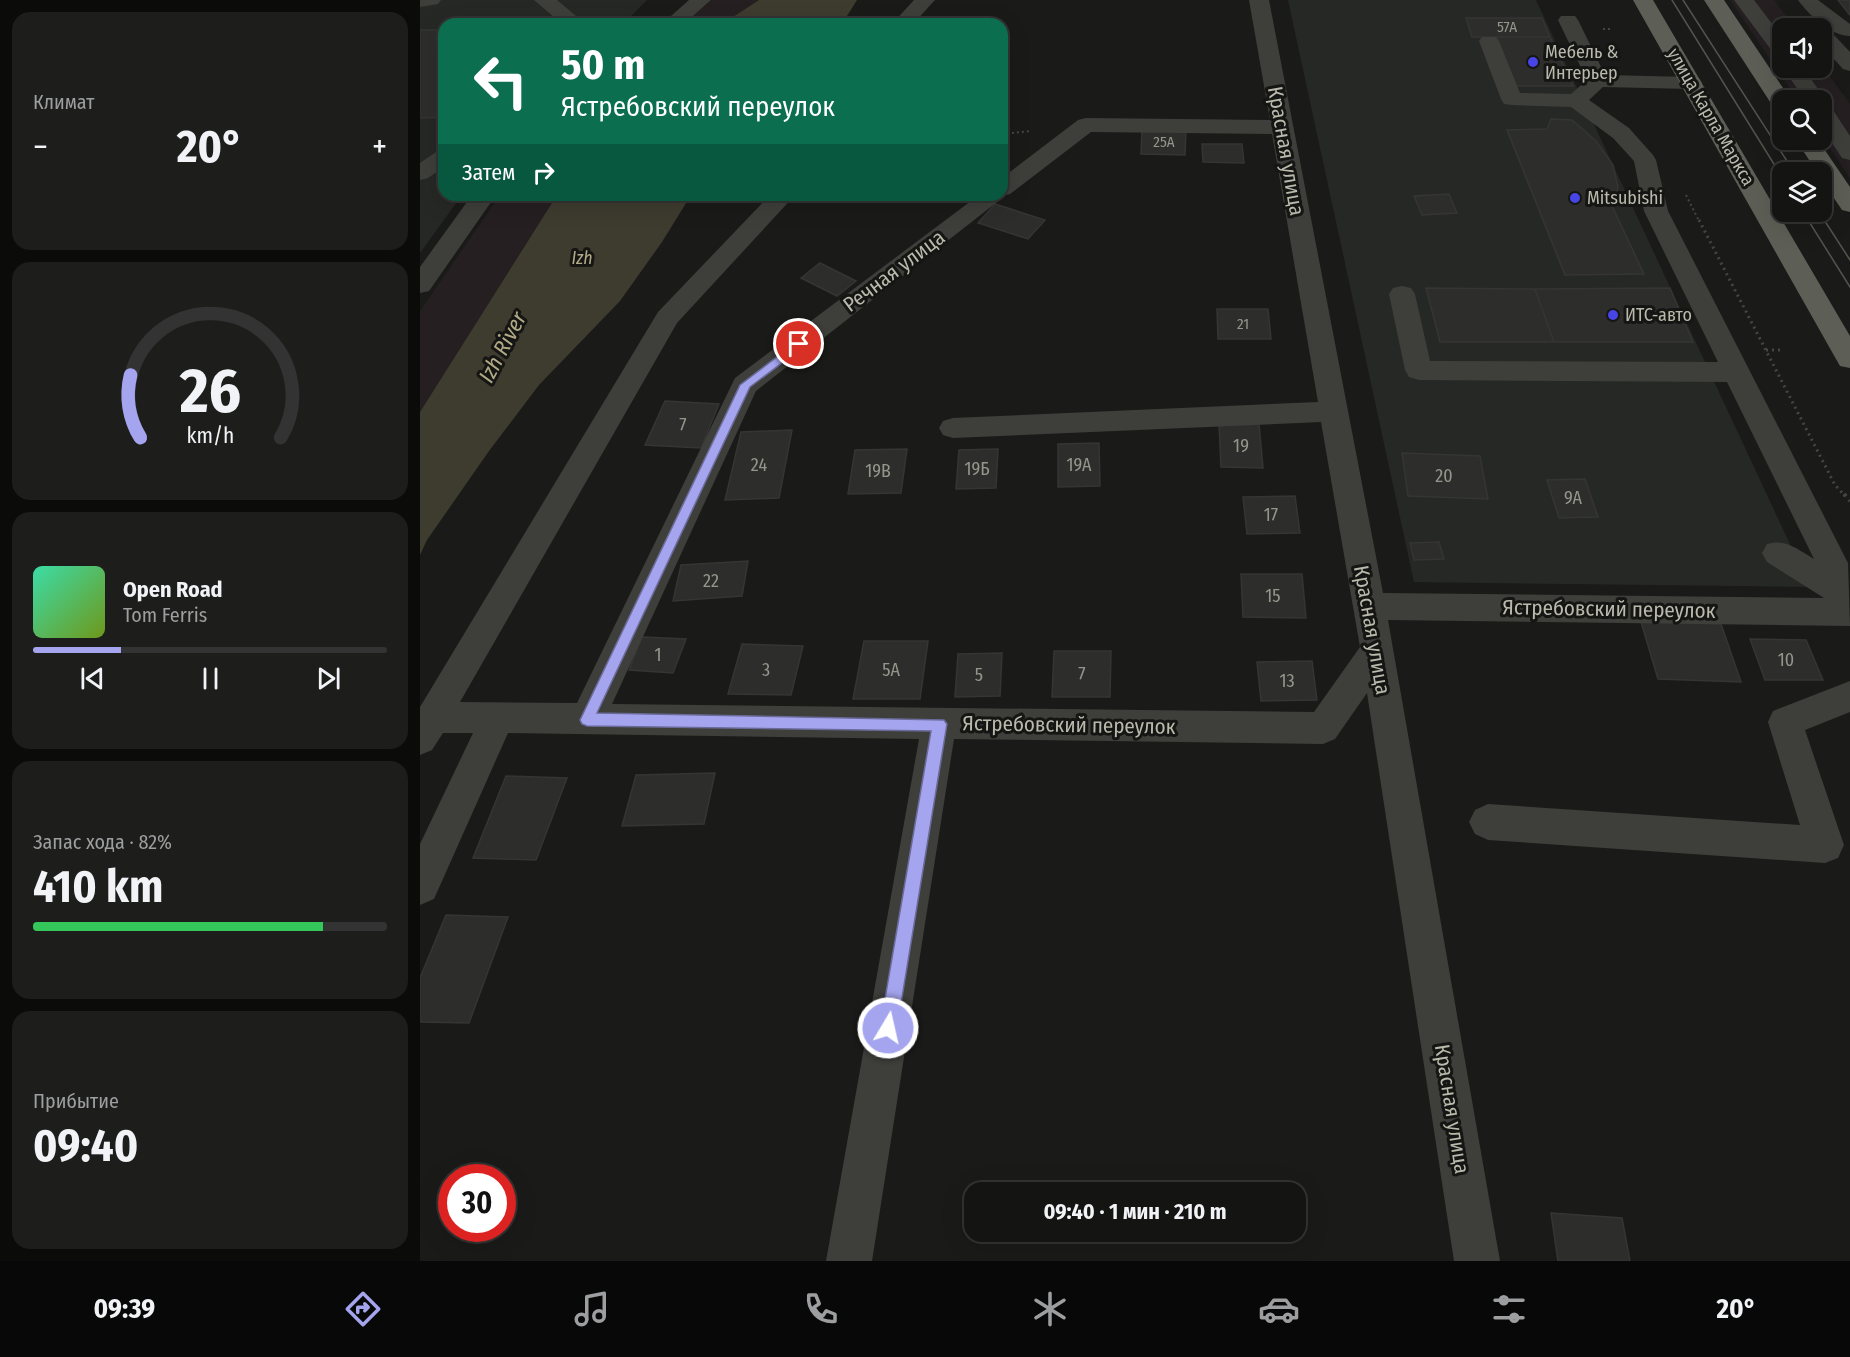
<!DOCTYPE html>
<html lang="ru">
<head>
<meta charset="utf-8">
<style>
  body { margin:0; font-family:"Fira Sans Condensed",sans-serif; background:#1d1d1c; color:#f1f3f6; height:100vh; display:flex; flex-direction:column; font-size:22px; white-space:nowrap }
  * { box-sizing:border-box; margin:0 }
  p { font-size:20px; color:#9d9ea0 }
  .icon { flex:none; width:33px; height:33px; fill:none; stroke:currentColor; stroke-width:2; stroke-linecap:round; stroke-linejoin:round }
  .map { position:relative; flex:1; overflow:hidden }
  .details { display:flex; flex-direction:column; gap:12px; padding:12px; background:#0b0b0a; width:420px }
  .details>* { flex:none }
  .top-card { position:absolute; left:18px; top:18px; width:570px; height:183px; border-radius:18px; box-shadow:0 6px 24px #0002,0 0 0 2px #333; background:#0b6e4f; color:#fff; overflow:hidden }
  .fabs { position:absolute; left:1352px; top:18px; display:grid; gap:12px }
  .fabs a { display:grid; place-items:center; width:60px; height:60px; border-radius:12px; background:#141413; box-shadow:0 6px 24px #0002,0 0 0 2px #333; font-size:30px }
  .speed { position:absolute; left:18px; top:1164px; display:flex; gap:12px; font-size:30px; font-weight:700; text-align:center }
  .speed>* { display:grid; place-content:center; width:78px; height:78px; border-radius:50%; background:#141413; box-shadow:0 6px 24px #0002,0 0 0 2px #333; line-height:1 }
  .speed .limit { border:9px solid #d22; background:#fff; color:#111 }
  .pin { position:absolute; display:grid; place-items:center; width:51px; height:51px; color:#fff; margin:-26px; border:3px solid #fff; border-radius:50%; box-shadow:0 2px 6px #0007 }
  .me { position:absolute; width:66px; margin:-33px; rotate:9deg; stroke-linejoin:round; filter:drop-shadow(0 0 4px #0008) }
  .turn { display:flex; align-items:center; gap:21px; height:126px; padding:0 24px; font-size:27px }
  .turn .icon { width:78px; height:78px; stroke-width:2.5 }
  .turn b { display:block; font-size:42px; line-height:51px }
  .then { display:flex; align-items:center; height:57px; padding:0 24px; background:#0003; gap:12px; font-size:22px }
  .big { font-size:45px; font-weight:700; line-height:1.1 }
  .details .widget { flex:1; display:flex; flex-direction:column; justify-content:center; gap:9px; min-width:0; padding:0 21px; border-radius:18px; background:#1d1d1c }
  .details .dial { align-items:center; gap:0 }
  .dial svg { height:156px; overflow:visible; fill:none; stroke:#333; stroke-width:7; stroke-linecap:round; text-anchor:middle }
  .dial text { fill:#f1f3f6; stroke:none }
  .song { display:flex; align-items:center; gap:18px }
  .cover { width:72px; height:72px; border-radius:9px; background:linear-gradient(135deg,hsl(160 70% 55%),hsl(80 70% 35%)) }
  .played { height:6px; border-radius:3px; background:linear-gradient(90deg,#a5a5ef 25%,#333 25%) }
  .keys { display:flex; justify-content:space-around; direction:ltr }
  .heat { display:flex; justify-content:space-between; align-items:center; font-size:33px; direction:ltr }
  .charge { height:9px; border-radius:4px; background:linear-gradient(90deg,#34c759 82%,#333 0) }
  .trip { position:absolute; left:544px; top:1182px; width:342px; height:60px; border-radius:18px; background:#141413; box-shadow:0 6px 24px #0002,0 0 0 2px #333; font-weight:700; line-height:60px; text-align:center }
  .tab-bar { display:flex; height:96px; justify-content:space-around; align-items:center; background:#080808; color:#9d9ea0 }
  .tab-bar .icon { width:42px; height:42px }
  .tab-bar .selected { color:#a5a5ef }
  .tab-bar b { font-size:27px; color:#f1f3f6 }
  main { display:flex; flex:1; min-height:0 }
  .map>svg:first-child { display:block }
  .built { fill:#262825 }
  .green { fill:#251f22 }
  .water { fill:#3e3b2f }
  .building { fill:#2d2e2c; stroke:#353633; stroke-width:1.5 }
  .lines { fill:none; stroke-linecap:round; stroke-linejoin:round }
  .path-far2 { stroke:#464640; stroke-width:2; stroke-dasharray:2 3; stroke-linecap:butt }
  .path-far1 { stroke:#464640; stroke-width:3; stroke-dasharray:2 4; stroke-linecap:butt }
  .path { stroke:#464640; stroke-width:4; stroke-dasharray:3 4.5; stroke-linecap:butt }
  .minor { fill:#3e3f3a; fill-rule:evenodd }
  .major { fill:#5d5e56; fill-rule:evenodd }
  .tram { stroke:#53544d; stroke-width:1.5 }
  .route { fill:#a5a5ef; stroke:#6b6b9b; stroke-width:1.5 }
  .poi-dot { fill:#4845e6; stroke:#151614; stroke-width:2 }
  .labels { text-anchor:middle; stroke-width:6; stroke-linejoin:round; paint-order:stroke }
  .far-number-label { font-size:15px; fill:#95968b }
  .far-poi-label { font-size:18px; fill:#b9b9ac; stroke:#151614; text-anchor:start }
  .far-street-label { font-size:18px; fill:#b9b9ac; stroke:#151614 }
  .far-water-label { font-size:18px; font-style:italic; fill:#b2aa86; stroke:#151614 }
  .number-label { font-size:18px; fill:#95968b }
  .street-label { font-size:21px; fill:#b9b9ac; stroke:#151614 }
  .water-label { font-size:22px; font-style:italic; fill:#b2aa86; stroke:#151614 }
</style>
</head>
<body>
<main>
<section class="details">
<div class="widget"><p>Климат</p>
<div class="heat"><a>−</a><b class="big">20°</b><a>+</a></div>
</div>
<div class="widget dial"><svg viewBox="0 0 100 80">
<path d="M14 69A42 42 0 1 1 86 69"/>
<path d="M14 69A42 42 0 0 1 9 37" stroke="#a5a5ef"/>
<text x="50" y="56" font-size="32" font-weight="700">26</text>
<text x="50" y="72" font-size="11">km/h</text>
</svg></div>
<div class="widget">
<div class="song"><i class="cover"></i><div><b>Open Road</b><p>Tom Ferris</p></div></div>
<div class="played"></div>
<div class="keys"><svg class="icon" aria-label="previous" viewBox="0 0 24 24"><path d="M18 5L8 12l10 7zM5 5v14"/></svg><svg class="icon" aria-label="pause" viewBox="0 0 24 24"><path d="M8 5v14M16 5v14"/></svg><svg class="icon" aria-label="next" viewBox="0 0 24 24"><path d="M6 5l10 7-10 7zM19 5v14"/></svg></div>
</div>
<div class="widget"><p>Запас хода · 82%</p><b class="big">410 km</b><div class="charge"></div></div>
<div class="widget"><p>Прибытие</p><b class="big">09:40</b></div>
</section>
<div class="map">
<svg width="1430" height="1261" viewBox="0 0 1430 1261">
  <rect width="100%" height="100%" fill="#1a1b19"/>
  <path class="built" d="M0,0H227L203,24H24V195H42L0,253Z
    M868,0H1116L1390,587L994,582Z"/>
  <path class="green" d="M292,0H339L302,24H263Z
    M1310,0H1354L1375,28H1362V68H1401V64L1430,104V178L1401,135V100H1378Z
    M80,195H137L0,412V311Z"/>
  <path class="water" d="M339,0H437L422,24H302Z
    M137,195H271L242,242L200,301L119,385L69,451L7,540L0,555V412Z"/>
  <path class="building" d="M1418,0H1430V15Z
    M1046,18H1122L1130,37H1052Z
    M0,30H24V117L0,118Z
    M1075,37H1130L1153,86H1094Z
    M1131,119L1152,120L1176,141L1193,165L1198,187L1193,208L1224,274L1145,275L1087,130L1127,129Z
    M722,129H766L765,155L721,154Z
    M782,144H822L824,163L783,162Z
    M1029,194L1037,213L1002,215L994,196Z
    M575,204L625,220L608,239L558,223Z
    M400,263L436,281L417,296L381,278Z
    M1006,288L1115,289L1134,342H1020Z
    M1250,288L1273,342H1134L1115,289Z
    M797,309H848L851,339H798Z
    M245,401L299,404L281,448L225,445Z
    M799,424H839L843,468L801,467Z
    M372,430L359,498L305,500L321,432Z
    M679,443L680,486L638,487V444Z
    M487,449L481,493L428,494L435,450Z
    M578,449L576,488L536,489L539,450Z
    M982,453L1060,456L1068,499L988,496Z
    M1165,479L1178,517L1139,518L1127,480Z
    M875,496L880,533L827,534L823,497Z
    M1019,542L1024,559L994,560L990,543Z
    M328,561L322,596L253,601L261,565Z
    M821,574H882L886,618L823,617Z
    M1221,622L1301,624L1321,682L1238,679Z
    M222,637L266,639L253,673L209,670Z
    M1330,639L1386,640L1403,680H1345Z
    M444,641H508L500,699H433Z
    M322,644L383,646L371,695L308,694Z
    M634,651H691L690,697H632Z
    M582,653L580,696L535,697L538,654Z
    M892,661L897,700L841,701L837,662Z
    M295,773L284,824L202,826L216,775Z
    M86,776L147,778L116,860L53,858Z
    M26,915L88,917L49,1023L0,1022V978Z
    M1131,1213L1202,1218L1210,1261H1138Z"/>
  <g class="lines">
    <path class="path-far2" d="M1183,29H1192
      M582,134L611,131
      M1266,195L1279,221"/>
    <path class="path-far1" d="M1279,220L1415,485L1425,496
      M1346,350H1363"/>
    <path class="path" d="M1424,494L1430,501"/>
    <path class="minor" d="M0,0H21L18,4L0,7Z
      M114,0H137L156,16L152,24H132L135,18Z
      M269,0H291L264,24H242Z
      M494,0H515L493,24H472Z
      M829,0H849L963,593L1404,598L1347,562L1342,553L1347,544C1365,538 1379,550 1394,559L1307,382L999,380L989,377L985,370L969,294L973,288L982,286L991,288L995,294L1010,361L1298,362L1224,211L1214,161L1193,138L1151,107L1092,105L1084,104L1081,99L1059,41L1062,37H1076L1079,41L1100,93L1151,94L1167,80L1138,20L1141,16H1155L1158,20L1185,75L1271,77L1279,78L1282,83L1279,88L1271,89L1183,87L1169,100L1209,128L1233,155L1236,160L1248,211L1428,563L1430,626L968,620L1080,1261H1034L947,693L915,739L903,744L534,739L452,1261H406L499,739L88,733L14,899L0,905V844L53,733H23L12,750L0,755V707L238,312L350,195H375L257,323L40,702L157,703L315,378L559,195H582V178L658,120L666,118L850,120ZM671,132L852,134L898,402L533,418L523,421L519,428L523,435L533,438L901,422L940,647L894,712L192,704L336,391L586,195L590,194Z
      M1314,0H1334L1362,37V52L1352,51Z
      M1378,0H1398L1430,24V36C1411,36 1389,15 1378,0Z
      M1408,34L1415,36L1430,52V71L1423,69L1401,45V36Z
      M1363,68H1383L1406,100L1404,103L1409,104L1430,136V160L1422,158L1401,126V100H1385Z
      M24,150V167L8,178L0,180V163L16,152Z
      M52,195H76L9,291L0,293V267Z
      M1430,681V712L1385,730L1424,845L1418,858L1405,863L1068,840L1055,834L1049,822L1055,810L1068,804L1380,825L1348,722L1353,711Z"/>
    <path class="major" d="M1213,0H1233L1430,336V368L1420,366L1416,359Z
      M1284,0H1304L1371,100H1362V109L1354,108Z
      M1376,140H1398L1430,187V212L1422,210L1401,179V172H1397Z"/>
    <path class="tram" d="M1252,0L1362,177
      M1263,0L1374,172
      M1383,212L1430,287
      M1399,212L1430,260"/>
  </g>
  <path class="route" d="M379,340L384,344L383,347L330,387L177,713L524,720L527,724L477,1028L474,1034L468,1036L462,1034L460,1028L511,731L167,726L162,724L160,720L320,385Z"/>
  <g class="poi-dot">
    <circle cx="1113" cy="62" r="6"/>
    <circle cx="1155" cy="198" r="6"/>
    <circle cx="1193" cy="315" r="6"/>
  </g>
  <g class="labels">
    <g class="far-number-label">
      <text x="1087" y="32">57А</text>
      <text x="744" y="147">25А</text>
      <text x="823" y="329">21</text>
    </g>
    <g class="far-poi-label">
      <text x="1125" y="58">Мебель &amp;<tspan x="1125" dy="21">Интерьер</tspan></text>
      <text x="1167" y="204">Mitsubishi</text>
      <text x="1205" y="321">ИТС-авто</text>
    </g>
    <g class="far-street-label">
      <text transform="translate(1291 117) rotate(60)" y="6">улица Карла Маркса</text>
    </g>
    <g class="far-water-label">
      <text x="162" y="264">Izh</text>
    </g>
    <g class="number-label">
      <text x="263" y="431">7</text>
      <text x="821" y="452">19</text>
      <text x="339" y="471">24</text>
      <text x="659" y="471">19А</text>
      <text x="557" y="475">19Б</text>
      <text x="458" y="477">19В</text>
      <text x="1024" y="482">20</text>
      <text x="1153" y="504">9А</text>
      <text x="851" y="521">17</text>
      <text x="291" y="587">22</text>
      <text x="853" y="602">15</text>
      <text x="238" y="661">1</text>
      <text x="1366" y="666">10</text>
      <text x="346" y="676">3</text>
      <text x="471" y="676">5А</text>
      <text x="662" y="680">7</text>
      <text x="559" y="681">5</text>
      <text x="867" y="687">13</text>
    </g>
    <g class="street-label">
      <text transform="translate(866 151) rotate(80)" y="7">Красная улица</text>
      <text transform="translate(474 271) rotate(-37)" y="7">Речная улица</text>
      <text transform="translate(1189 609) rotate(1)" y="7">Ястребовский переулок</text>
      <text transform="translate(952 630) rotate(80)" y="7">Красная улица</text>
      <text transform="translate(649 725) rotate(1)" y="7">Ястребовский переулок</text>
      <text transform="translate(1032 1109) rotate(81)" y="7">Красная улица</text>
    </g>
    <g class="water-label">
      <text transform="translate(82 347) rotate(-62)" y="8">Izh River</text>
    </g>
  </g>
</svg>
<div class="fabs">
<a><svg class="icon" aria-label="sound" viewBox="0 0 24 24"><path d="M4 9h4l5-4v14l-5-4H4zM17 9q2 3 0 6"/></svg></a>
<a><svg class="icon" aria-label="search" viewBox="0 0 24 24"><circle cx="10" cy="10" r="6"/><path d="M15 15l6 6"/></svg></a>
<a><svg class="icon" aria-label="layers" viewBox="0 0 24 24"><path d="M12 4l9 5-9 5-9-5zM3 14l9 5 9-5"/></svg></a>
</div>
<div class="speed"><div class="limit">30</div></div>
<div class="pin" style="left:379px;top:344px;background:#d93025"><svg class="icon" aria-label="arrive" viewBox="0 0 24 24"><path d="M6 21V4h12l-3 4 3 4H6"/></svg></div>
<svg class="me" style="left:468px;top:1028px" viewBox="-20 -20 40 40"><circle r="17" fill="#a5a5ef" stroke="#fff" stroke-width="3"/><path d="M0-11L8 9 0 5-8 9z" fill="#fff"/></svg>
<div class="trip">09:40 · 1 мин · 210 m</div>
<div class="top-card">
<div class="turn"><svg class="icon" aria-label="left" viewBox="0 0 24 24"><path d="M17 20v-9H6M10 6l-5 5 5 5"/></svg><div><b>50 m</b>Ястребовский переулок</div></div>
<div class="then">Затем<svg class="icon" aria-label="right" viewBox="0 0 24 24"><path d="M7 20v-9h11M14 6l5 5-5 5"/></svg></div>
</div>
</div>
</main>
<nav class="tab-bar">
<b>09:39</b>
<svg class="icon selected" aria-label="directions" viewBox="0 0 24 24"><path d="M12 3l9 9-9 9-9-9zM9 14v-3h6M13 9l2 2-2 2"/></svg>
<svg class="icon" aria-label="music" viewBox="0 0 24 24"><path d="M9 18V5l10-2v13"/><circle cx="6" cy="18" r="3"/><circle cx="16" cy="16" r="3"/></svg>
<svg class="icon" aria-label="phone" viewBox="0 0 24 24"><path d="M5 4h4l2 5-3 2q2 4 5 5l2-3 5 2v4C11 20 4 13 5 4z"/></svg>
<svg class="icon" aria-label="climate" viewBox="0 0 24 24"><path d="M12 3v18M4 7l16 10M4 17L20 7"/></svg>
<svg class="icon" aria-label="car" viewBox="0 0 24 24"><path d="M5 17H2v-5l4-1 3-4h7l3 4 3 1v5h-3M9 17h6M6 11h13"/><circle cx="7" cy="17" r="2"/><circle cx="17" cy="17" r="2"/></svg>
<svg class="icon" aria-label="filters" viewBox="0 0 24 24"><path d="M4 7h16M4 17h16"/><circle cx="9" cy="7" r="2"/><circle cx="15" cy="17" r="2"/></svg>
<b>20°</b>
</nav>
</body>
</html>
